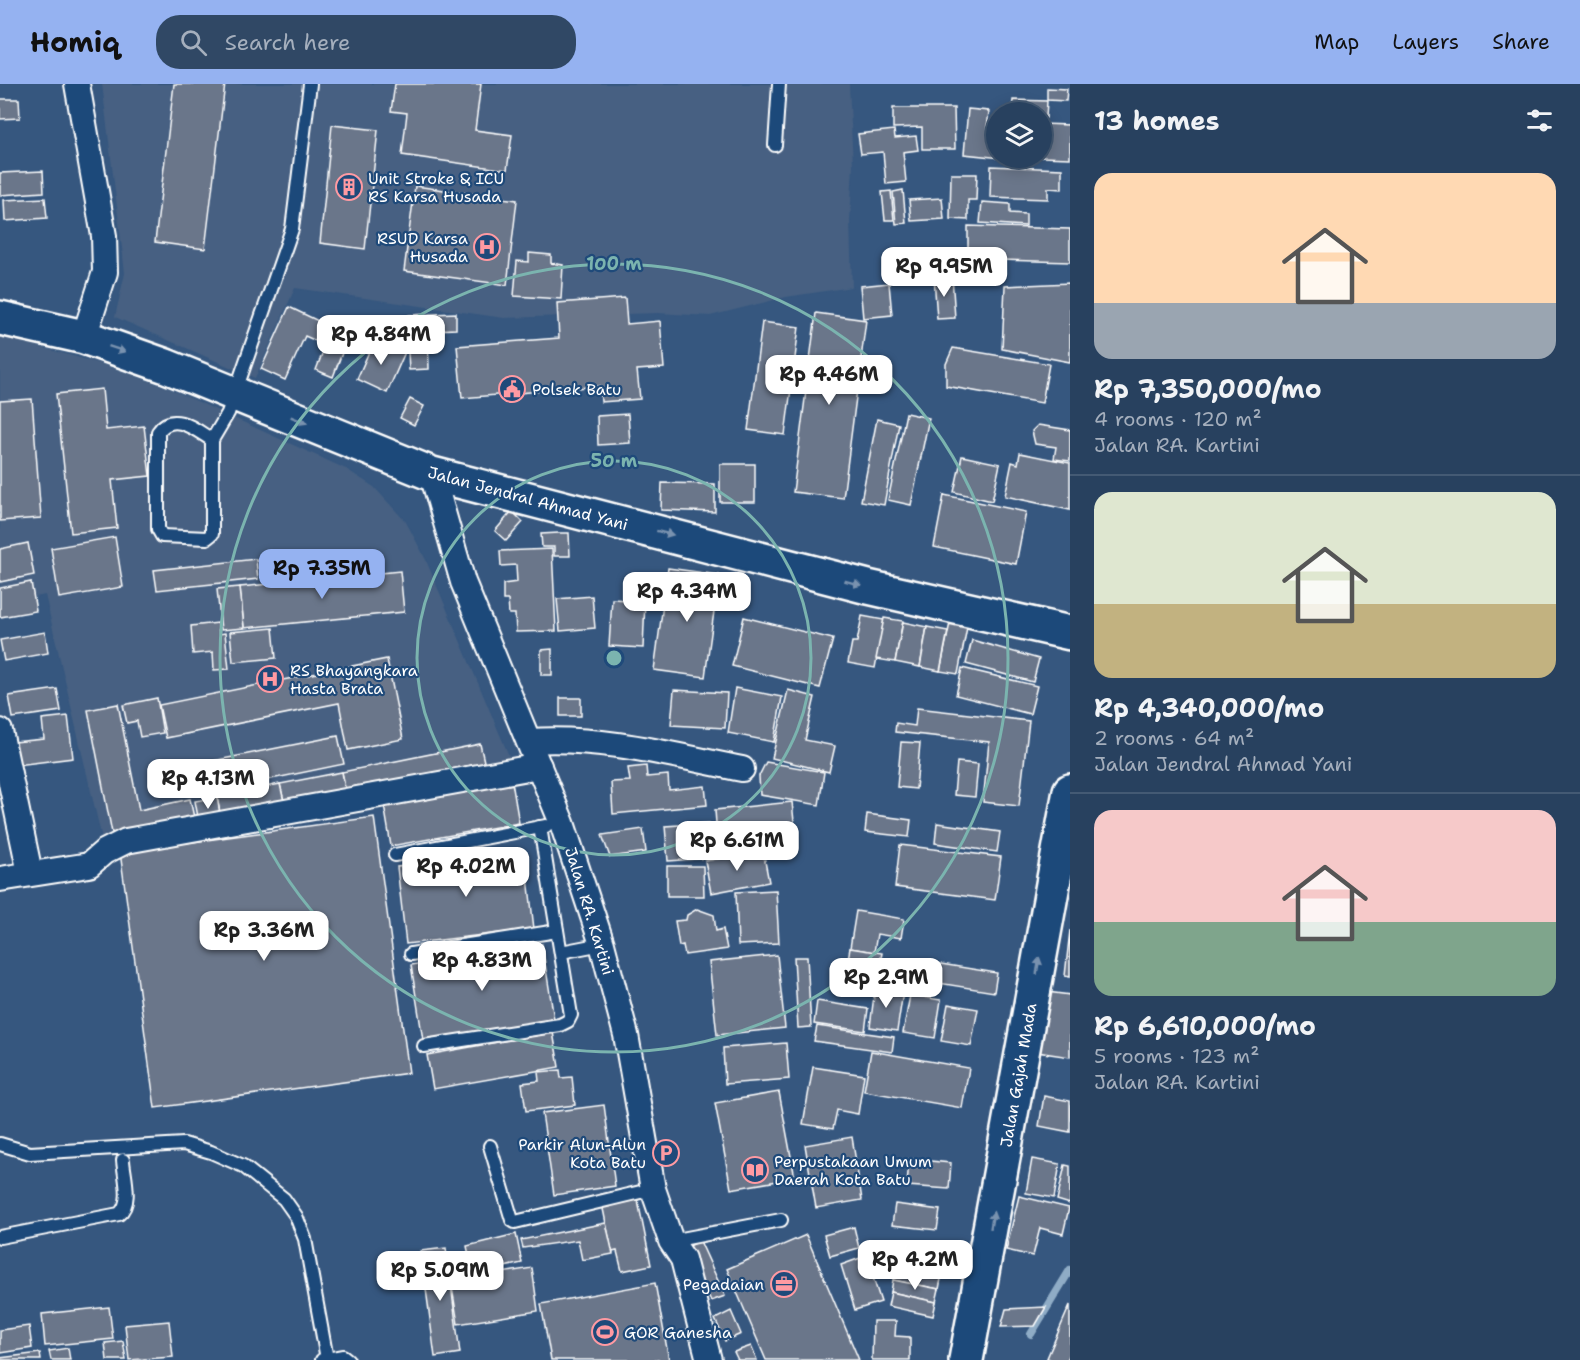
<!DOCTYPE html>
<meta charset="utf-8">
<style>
:root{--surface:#28415f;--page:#304865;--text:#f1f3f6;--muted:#a5afbd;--line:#445a74;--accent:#95b2f1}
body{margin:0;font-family:"Shantell Sans",sans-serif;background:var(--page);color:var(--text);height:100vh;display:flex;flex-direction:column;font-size:22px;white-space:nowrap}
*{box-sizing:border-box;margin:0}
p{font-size:20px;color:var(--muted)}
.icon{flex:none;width:33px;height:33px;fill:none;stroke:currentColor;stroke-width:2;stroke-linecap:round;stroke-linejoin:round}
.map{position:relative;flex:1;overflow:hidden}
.side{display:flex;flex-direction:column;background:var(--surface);width:510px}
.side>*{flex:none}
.controls{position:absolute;left:986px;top:18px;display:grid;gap:12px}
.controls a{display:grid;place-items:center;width:66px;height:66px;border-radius:50%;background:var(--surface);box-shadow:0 3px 15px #0003,0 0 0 2px var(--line);font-size:30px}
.price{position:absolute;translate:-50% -51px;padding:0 14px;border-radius:12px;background:#fff;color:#222;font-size:20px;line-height:39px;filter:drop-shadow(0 2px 3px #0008)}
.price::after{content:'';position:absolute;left:50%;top:36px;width:18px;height:14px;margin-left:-9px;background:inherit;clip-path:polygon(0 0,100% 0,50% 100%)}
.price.current{background:var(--accent);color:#111}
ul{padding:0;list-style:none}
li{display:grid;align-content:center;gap:12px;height:318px;padding:0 24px}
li+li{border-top:2px solid var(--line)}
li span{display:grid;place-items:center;height:186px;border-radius:18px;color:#555}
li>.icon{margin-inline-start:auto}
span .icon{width:108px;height:108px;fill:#fffc;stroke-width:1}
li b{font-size:26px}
h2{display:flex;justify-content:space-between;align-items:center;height:72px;padding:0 24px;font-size:26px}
header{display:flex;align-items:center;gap:36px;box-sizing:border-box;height:84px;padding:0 30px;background:var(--accent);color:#111}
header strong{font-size:28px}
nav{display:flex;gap:33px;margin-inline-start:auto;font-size:21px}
.search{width:420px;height:54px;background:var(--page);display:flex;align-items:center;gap:15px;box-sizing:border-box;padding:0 21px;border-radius:24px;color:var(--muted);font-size:22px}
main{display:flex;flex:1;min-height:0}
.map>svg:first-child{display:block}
.built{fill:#466082}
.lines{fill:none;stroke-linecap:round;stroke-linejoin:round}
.stream{stroke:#8facc6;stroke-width:8}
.building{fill:#6b768a;stroke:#fff;stroke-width:1.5}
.lane-casing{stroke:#fff;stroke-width:16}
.street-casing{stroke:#fff;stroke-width:28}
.secondary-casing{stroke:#fff;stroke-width:38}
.primary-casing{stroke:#fff;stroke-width:38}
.lane{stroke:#1f4a7a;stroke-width:12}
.street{stroke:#1f4a7a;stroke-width:24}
.secondary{stroke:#1f4a7a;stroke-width:33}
.primary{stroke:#1f4a7a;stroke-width:33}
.oneway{fill:#7992af}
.ring{fill:none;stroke:#7bb4af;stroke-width:3}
.labels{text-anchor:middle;stroke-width:4.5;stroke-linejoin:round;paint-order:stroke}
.poi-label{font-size:16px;fill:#fff;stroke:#1f4a7a;text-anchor:start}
.street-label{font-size:16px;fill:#fff;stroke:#1f4a7a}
.centre{fill:#7bb4af;stroke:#1f4a7a;stroke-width:3}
.ring-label{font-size:18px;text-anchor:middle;font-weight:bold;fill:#7bb4af;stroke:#1f4a7a;stroke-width:4.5;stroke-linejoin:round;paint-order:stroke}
</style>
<header>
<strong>Homiq</strong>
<div class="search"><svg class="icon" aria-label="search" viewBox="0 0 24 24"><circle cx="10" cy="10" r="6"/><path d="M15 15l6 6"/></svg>Search here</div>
<nav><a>Map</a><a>Layers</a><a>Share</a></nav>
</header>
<main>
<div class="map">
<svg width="1070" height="1276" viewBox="0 0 1070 1276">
<rect width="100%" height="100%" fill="#36577f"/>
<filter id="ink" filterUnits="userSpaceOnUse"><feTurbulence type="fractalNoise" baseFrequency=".0167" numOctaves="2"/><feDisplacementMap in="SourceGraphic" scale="12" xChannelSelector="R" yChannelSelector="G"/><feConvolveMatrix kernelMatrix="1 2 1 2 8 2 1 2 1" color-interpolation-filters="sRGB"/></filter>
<g filter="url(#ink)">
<g class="built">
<path d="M102 0H849L853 81 850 137 852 203 786 213 710 232 658 229 504 234 295 204 255 294 115 233 125 189Z"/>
<path d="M0 252 102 280 166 303 346 385 374 403 406 438 425 474 512 679 103 759 45 511 0 520Z"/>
</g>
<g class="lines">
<path class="stream" d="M1031 1250 1070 1186"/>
</g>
<g class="building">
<path d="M174 0H225L205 165 155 158Z"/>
<path d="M395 0H481L475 46 512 51 507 86 402 71 407 29 391 27Z"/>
<path d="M1047 4 1067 5 1066 17 1047 16Z"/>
<path d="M0 15H19L20 34 0 35Z"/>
<path d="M1013 16 1047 17 1046 34H1041V28H1012Z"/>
<path d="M893 24H954L955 65H922V43L893 44Z"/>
<path d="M968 25 989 27 987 44 996 45V74H1002L964 70Z"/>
<path d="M1041 40 1070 41V74L1041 73Z"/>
<path d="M332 41 378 46 365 165 320 159Z"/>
<path d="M894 46 895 54 916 52 918 66 903 68 906 98 886 100 883 68 861 70 858 50Z"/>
<path d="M991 82 1062 85V105L1048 104V115L990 113Z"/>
<path d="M43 87 44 108 0 111V89Z"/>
<path d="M951 90H977L976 116H968V136L950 135Z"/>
<path d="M415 102 517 116 507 201 404 187Z"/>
<path d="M903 106 906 139 896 140 893 108Z"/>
<path d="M891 107 894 136H885L882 108Z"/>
<path d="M45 114 47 134 5 137 4 116Z"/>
<path d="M942 114 944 135 911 137 909 116Z"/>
<path d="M982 118 1010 120V129L1026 130V142L980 139Z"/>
<path d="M968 142 1070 145V178L968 175Z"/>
<path d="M529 169 551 171V179L563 181 561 215 514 212 517 177 529 178Z"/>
<path d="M952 192 955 234 937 235 934 193Z"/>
<path d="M889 199 892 231 863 234 860 202Z"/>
<path d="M1070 199V278L1002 265 1005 202Z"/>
<path d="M625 214 627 240 660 237 664 284 637 286 640 315 601 318 600 302 462 314 457 262 559 254 557 219Z"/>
<path d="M289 223 331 243 323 260 305 252 285 296 261 285Z"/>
<path d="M456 229V245L410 247 409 231Z"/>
<path d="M816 229 866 236 843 414 793 408Z"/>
<path d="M334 238 351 245 333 293 316 286Z"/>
<path d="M762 238 799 243 785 351 748 346Z"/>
<path d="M428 249 429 285 409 286 407 250Z"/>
<path d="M375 254 405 268 387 309 357 295Z"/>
<path d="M953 264 1049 280 1042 319 946 302V280Z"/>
<path d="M102 305 106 346 144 342 150 392 112 396 117 444 71 449 56 310Z"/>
<path d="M32 315 41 434 0 437V317Z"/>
<path d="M410 315 424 322 414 341 400 334Z"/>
<path d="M906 329 929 334 911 421 888 416Z"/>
<path d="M628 330 630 359 598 361 597 332Z"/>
<path d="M877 335 899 340 884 421 861 417Z"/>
<path d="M1038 341 1070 346V377L1054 375 1056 363 1035 360 1032 347Z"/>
<path d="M1020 369 1070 379V426L1005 412 1012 378 1018 380Z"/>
<path d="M962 372 1000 380 992 417 954 408Z"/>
<rect x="720" y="380" width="35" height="38"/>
<path d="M662 399 715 400V428L661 426Z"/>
<path d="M944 411 1026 428 1016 480 934 463Z"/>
<path d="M512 427 523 438 506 457 495 447Z"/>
<path d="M559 449H569L570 472H554V463H542L541 450Z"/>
<path d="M115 453 123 503 59 514 51 464Z"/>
<path d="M28 459 34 491 0 498V465Z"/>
<path d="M552 465 556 547 516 548 515 530H509L508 516H503V500L517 498 516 481 501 482 500 467Z"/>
<path d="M256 475 258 495 157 506 154 486Z"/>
<path d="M668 484 719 491 705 593 654 586Z"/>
<path d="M400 487 404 528 244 544 240 503Z"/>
<path d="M31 498 36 527 0 533V504Z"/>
<path d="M240 503 244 544 221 546 217 505Z"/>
<path d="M592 512 595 544 560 547 557 515Z"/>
<path d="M612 515 645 517 643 564 609 562Z"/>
<path d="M862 532 884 536 875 584 848 579 852 558H857Z"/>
<path d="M744 533 833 555 820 604 732 582Z"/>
<path d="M884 534 903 537 895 578 876 575Z"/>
<path d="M951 534 968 538 958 590 940 587Z"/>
<path d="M903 538 927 543 920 583 895 578Z"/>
<path d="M218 539 219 550 225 549 229 585 214 586 213 568 193 570 191 542Z"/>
<path d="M927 543 948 547 940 587 920 583Z"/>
<path d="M273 544 276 574 233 578 230 548Z"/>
<path d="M45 548 48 569 4 577 0 556Z"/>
<path d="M972 556 1039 575 1033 598 966 580Z"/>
<path d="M552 565V591H541V566Z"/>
<path d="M387 575 403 655 348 666 339 619 166 654 159 621Z"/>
<path d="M962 584 1037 602 1030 630 956 611Z"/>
<path d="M735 604 782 613 774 658 728 649Z"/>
<path d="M57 605 61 627 13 634 9 612Z"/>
<path d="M674 606 727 609 725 644 671 641Z"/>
<path d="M788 606 815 613 805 656 835 662 829 688 772 674Z"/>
<path d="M157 614 163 649 140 653 137 637 127 639 123 621Z"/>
<rect x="560" y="614" width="21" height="18"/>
<path d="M118 620 139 726 190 715 195 738 113 754 88 626Z"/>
<path d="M917 624 1029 637 1019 722 983 718 989 658 895 648 896 639 915 642Z"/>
<path d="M68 632 73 674 17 681 14 658 44 655 42 635Z"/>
<path d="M338 652 344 680 198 710 192 681Z"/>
<path d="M901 658 920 659 916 705 897 703Z"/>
<path d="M480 660 485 682 346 710 342 688Z"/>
<path d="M766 678 824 688 819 721 760 711 759 692Z"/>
<path d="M957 678 978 680 975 713 954 711Z"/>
<path d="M646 682 647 693 668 691 669 706 705 702 707 721 613 730 611 698 630 697 628 684Z"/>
<path d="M342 688 346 710 285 722 280 700Z"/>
<path d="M512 698 519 739 391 762 384 720Z"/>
<path d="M280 700 285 722 221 735 217 713Z"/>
<path d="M217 713 221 735 199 739 195 717Z"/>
<path d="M792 718 796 757 718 766 715 726Z"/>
<path d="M867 730 911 736 909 753 865 748Z"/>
<path d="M374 733 409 989 155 1024 120 768Z"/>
<path d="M709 739 712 774 668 777 665 742Z"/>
<path d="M937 739 1000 748 997 768 935 759Z"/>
<path d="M643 745 646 768 610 773 602 751Z"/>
<path d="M900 761 1001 773 995 816 895 803Z"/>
<path d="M763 767 769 798 711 809 705 777Z"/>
<path d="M525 768 534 845 406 860 397 783Z"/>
<path d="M667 782H703L704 812H667Z"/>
<path d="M776 806 779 859 738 861 736 808Z"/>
<path d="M697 825 714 831 716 847 723 845 727 865 685 871 683 861 679 862 675 837 686 836 687 831Z"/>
<path d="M856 827 904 835 901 854 877 850 874 868 850 864Z"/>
<path d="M1070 846V893L1065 892Z"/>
<path d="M542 860 554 935 423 956 411 881Z"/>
<path d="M850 864 882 869 881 874 896 877 893 893 878 891 876 904 844 898Z"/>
<path d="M777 871 785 944 717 951 709 878Z"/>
<path d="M794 873H807L811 943 798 944Z"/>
<path d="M910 875 997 889 994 908 907 894Z"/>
<path d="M875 904 903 908 897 947 870 943Z"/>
<path d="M1047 908 1070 911V973L1037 968Z"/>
<path d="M910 911 941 916 935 954 903 949Z"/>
<path d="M817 917 868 925 865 947 814 940Z"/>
<path d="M948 920 978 925 971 962 941 957Z"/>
<path d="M817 942 894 953 892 968 814 957Z"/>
<path d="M553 948 559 983 433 1005 427 971Z"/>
<path d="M786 959 789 995 725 1000 723 964Z"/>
<path d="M871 967 969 984 962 1024 864 1007Z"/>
<path d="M813 983 864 991 858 1030 837 1026 833 1045 803 1040Z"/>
<path d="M560 986 561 994 572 993 575 1021 526 1027 522 999 539 997 538 988Z"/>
<path d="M779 1008 795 1094 731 1105 715 1019Z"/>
<path d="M1044 1012 1070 1017V1048L1039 1042Z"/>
<path d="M604 1021 615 1102 554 1111 542 1029Z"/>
<path d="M852 1053 862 1116 816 1124 805 1061Z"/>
<path d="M909 1075 951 1079 949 1105 907 1102Z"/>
<path d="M1032 1075 1060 1080 1054 1114 1026 1109Z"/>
<path d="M1065 1081 1070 1082V1120L1057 1116Z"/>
<path d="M637 1112 651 1181 622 1187 617 1167 612 1168 602 1120Z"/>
<path d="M1019 1112 1069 1124 1063 1150 1040 1144 1033 1172 1006 1166Z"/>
<path d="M895 1120 940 1126 937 1146 892 1141Z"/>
<path d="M606 1139 613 1170 582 1176 578 1156 523 1164 521 1156Z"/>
<path d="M854 1143 859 1164 830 1172 824 1151Z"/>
<path d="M516 1150 522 1179 473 1190 467 1162Z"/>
<path d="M806 1151 859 1276H766L727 1185Z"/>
<path d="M700 1157 725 1212 711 1217 687 1163Z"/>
<path d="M446 1164 460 1269 435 1273 421 1167Z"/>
<path d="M904 1164 922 1165V1176L904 1177Z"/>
<path d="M866 1172 881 1218 855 1226 841 1181Z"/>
<path d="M897 1181 942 1190 939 1205 893 1196Z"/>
<path d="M532 1184 538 1227 458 1240 451 1197Z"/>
<path d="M893 1196 939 1205 936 1218 891 1208Z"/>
<path d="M655 1199 669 1276H551L541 1220Z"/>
<path d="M891 1208 936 1218 933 1232 888 1222Z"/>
<path d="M1070 1221V1270L1067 1276H1051L1047 1274Z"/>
<path d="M109 1223 113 1255 45 1262 42 1230Z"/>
<path d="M1046 1223 1035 1242 1001 1243 1006 1225Z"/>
<path d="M731 1227 741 1250 725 1257 715 1235Z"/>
<path d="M169 1237 173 1273 129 1276 125 1241Z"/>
<path d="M873 1237H896L895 1252 910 1253V1276H872Z"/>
<path d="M29 1242 32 1264 0 1269V1246Z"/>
<path d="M123 1257 126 1276H107L105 1259Z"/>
<path d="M751 1262 757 1276H738L734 1268Z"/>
<path d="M68 1264 70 1276H51L49 1267Z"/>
<path d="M40 1269 41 1276H0V1274Z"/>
</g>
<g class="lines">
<defs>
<g id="lane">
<path d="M775 61 779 0"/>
<path d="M212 356C196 346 173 326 158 348V445L162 452 207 454 212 450V356L228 329 292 145 310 0"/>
<path d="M395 771 546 742"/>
<path d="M561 868 602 860"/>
<path d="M411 870 557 847"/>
<path d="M424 962 560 941 568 937 571 931 540 743"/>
<path d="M0 1060 30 1069 184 1060 211 1068 243 1082 284 1115 296 1132 305 1155 327 1275"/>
<path d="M490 1062 512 1136 515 1138 653 1105"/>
<path d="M0 1153 119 1130C133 1119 124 1092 123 1076"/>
<path d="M671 1157 781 1136"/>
<path d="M322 1276 343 1272 348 1276"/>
</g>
<g id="street">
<path d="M77 0 104 152 105 188 84 253"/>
<path d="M432 390 463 498 562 739 602 860 626 951 653 1105 671 1157 683 1175 709 1276"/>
<path d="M0 647 30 789"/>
<path d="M530 657C601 652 672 671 742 685"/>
<path d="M0 795 89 781 104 768 126 757 539 682"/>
</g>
<path id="secondary" d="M966 1276 1070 707"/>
<path id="primary" d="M0 234 84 253 166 282 432 390 868 503 1070 549"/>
</defs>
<use href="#lane" class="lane-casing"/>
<use href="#street" class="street-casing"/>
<use href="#secondary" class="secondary-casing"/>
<use href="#primary" class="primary-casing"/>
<use href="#lane" class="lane"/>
<use href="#street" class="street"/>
<use href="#secondary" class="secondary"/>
<use href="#primary" class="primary"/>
</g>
<defs><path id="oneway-solid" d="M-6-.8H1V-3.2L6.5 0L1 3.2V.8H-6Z" transform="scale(1.5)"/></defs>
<g class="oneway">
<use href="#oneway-solid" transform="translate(117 265) rotate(19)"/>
<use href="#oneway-solid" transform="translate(299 336) rotate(22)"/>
<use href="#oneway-solid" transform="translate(665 449) rotate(14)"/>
<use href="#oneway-solid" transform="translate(853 499) rotate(15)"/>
<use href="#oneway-solid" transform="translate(1038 882) rotate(-80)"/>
<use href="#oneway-solid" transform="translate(992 1136) rotate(-80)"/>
</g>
</g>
<g class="ring">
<circle cx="614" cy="574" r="197"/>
<circle cx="614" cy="574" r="394"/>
</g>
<defs>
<symbol id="building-ring" viewBox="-11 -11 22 22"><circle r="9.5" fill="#1f4a7a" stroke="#ff9aa2" stroke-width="1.5"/><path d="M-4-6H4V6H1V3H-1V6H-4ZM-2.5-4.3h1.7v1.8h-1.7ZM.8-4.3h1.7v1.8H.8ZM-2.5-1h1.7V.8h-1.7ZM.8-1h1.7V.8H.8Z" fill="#ff9aa2"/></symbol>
<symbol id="hospital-ring" viewBox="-11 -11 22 22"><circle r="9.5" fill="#1f4a7a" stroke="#ff9aa2" stroke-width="1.5"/><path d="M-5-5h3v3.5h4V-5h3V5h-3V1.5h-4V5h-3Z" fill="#ff9aa2"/></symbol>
<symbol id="civic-ring" viewBox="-11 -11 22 22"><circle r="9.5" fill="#1f4a7a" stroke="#ff9aa2" stroke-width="1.5"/><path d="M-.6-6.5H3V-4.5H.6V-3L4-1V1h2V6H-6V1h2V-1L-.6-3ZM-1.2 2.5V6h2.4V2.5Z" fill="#ff9aa2"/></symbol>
<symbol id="parking-ring" viewBox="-11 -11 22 22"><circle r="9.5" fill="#1f4a7a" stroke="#ff9aa2" stroke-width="1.5"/><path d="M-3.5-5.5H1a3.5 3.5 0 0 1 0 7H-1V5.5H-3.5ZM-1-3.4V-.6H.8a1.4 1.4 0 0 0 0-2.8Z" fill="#ff9aa2"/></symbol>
<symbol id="library-ring" viewBox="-11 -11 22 22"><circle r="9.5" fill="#1f4a7a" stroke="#ff9aa2" stroke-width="1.5"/><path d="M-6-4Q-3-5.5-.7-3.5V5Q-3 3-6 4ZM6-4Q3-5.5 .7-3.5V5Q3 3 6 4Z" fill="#ff9aa2"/></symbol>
<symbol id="office-ring" viewBox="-11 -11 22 22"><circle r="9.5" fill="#1f4a7a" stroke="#ff9aa2" stroke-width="1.5"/><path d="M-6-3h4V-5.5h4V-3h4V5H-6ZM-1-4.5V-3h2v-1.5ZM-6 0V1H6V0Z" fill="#ff9aa2"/></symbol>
<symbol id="stadium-ring" viewBox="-11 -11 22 22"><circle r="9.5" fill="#1f4a7a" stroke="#ff9aa2" stroke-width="1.5"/><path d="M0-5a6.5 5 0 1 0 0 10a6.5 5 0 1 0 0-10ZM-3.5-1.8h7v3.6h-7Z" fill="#ff9aa2"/></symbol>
</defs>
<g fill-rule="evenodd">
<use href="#building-ring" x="334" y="88" width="30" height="30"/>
<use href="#hospital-ring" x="472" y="148" width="30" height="30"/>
<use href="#civic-ring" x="497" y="290" width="30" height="30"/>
<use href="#hospital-ring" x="255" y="580" width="30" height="30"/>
<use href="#parking-ring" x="651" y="1054" width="30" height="30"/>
<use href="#library-ring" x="740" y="1071" width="30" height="30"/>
<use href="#office-ring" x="769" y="1185" width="30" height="30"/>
<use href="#stadium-ring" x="590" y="1233" width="30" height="30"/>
</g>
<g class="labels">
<g class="poi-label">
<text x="368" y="100">Unit Stroke &amp; ICU<tspan x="368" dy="18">RS Karsa Husada</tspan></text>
<text x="468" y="160" text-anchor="end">RSUD Karsa<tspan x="468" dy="18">Husada</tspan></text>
<text x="532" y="311">Polsek Batu</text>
<text x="290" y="592">RS Bhayangkara<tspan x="290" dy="18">Hasta Brata</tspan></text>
<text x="646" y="1066" text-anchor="end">Parkir Alun-Alun<tspan x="646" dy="18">Kota Batu</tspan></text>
<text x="774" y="1083">Perpustakaan Umum<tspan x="774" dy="18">Daerah Kota Batu</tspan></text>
<text x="764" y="1206" text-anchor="end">Pegadaian</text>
<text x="624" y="1254">GOR Ganesha</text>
</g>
<g class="street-label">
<text transform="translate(528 414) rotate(15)" y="6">Jalan Jendral Ahmad Yani</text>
<text transform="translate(590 827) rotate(73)" y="6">Jalan RA. Kartini</text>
<text transform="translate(1018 991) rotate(-80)" y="6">Jalan Gajah Mada</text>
</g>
</g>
<circle cx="614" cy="574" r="9" class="centre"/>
<g class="ring-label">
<text x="614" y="186">100 m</text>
<text x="614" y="383">50 m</text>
</g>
</svg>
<div class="controls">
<a><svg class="icon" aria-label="layers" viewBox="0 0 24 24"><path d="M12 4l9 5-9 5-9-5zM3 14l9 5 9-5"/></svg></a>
</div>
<b class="price" style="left:944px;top:214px">Rp 9.95M</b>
<b class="price" style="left:381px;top:282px">Rp 4.84M</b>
<b class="price" style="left:829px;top:322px">Rp 4.46M</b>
<b class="price current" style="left:322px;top:516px">Rp 7.35M</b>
<b class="price" style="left:687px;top:539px">Rp 4.34M</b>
<b class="price" style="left:208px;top:726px">Rp 4.13M</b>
<b class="price" style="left:737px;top:788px">Rp 6.61M</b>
<b class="price" style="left:466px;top:814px">Rp 4.02M</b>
<b class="price" style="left:264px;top:878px">Rp 3.36M</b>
<b class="price" style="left:482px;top:908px">Rp 4.83M</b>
<b class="price" style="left:886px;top:925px">Rp 2.9M</b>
<b class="price" style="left:915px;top:1207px">Rp 4.2M</b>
<b class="price" style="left:440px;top:1218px">Rp 5.09M</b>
</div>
<section class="side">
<h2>13 homes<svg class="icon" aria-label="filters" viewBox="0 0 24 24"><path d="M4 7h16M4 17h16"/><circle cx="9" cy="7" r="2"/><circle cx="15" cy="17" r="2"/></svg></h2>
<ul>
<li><span style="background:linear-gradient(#ffd9b3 70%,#9aa5b1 0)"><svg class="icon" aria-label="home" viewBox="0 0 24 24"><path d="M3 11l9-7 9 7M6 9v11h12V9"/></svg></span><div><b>Rp 7,350,000/mo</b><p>4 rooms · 120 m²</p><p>Jalan RA. Kartini</p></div></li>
<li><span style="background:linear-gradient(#dfe7d0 60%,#c2b280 0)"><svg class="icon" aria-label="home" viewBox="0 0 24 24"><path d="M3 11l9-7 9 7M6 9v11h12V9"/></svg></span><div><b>Rp 4,340,000/mo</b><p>2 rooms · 64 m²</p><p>Jalan Jendral Ahmad Yani</p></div></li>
<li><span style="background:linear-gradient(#f6c9c9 60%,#7fa58c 0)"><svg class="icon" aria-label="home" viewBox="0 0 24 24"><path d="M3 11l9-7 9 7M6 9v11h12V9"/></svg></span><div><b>Rp 6,610,000/mo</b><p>5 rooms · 123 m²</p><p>Jalan RA. Kartini</p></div></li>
</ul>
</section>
</main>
